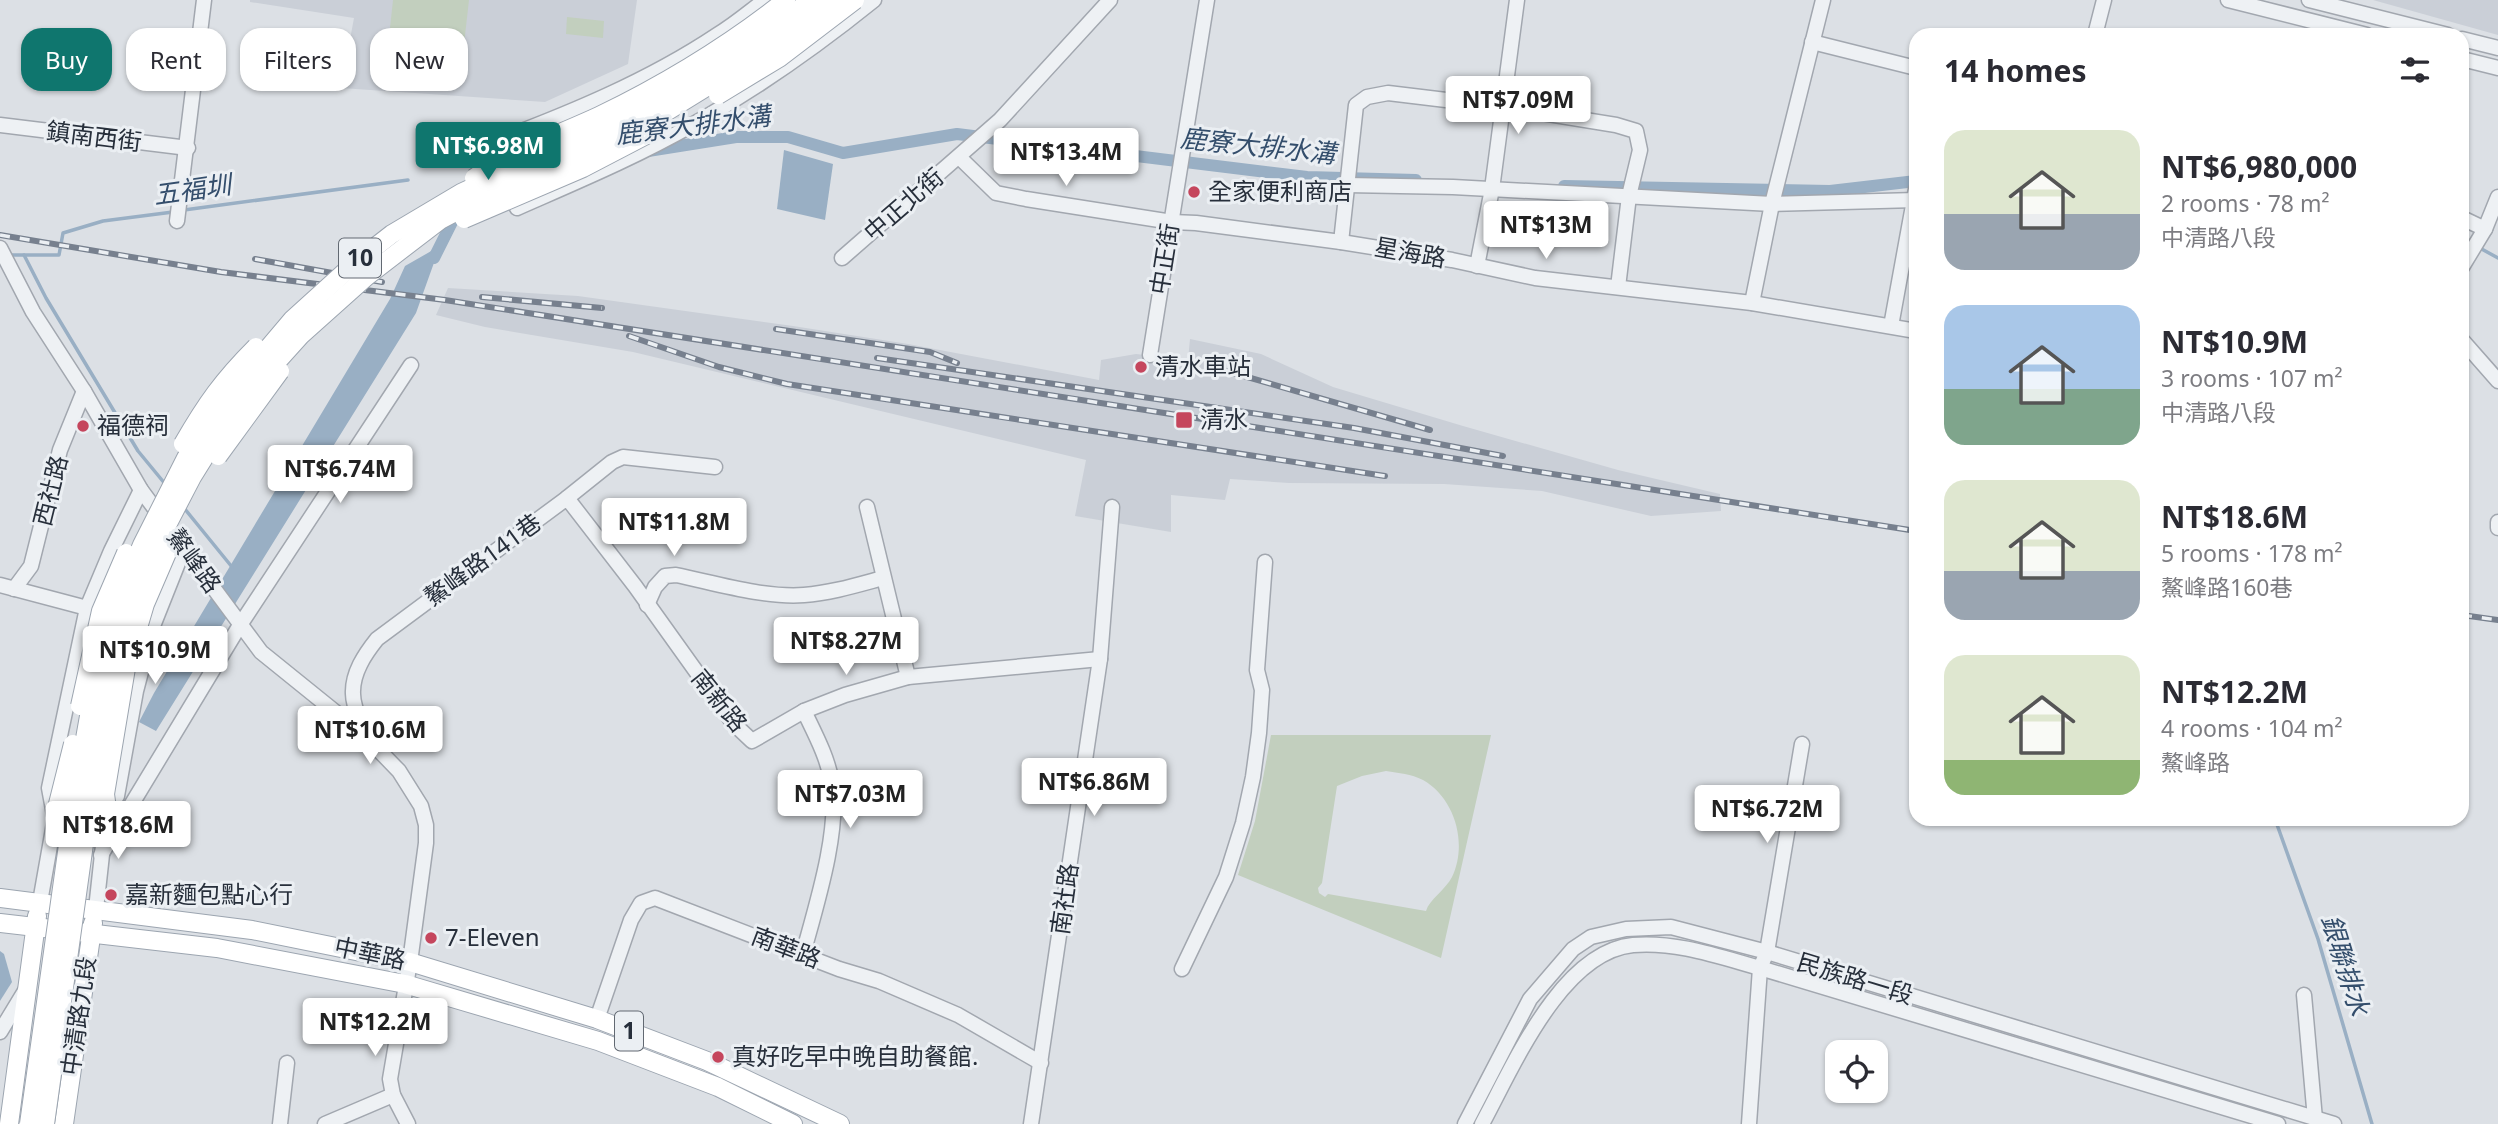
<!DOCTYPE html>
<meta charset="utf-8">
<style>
:root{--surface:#fff;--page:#f7f7f7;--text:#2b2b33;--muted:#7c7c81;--accent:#0f766e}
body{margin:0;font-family:"Noto Sans","Noto Sans TC",sans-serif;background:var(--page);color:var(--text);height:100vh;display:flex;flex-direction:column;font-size:26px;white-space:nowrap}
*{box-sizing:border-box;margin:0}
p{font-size:23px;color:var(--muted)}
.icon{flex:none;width:38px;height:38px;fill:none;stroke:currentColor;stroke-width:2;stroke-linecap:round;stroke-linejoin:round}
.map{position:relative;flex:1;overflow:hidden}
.panel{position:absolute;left:1909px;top:28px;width:560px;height:798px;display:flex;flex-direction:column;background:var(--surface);border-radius:21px;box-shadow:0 2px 5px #0004}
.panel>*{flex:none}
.guide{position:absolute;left:21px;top:28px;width:665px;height:63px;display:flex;gap:14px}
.fabs{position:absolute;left:1825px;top:1040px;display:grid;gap:14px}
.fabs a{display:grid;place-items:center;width:63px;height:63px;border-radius:14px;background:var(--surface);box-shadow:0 2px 5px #0004;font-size:35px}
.price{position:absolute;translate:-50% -60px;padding:0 16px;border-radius:7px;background:#fff;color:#222;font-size:23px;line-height:46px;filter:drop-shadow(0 2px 4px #0008)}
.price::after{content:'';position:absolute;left:50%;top:42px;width:21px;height:16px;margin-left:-10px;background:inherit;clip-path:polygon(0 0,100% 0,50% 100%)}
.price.selected{background:var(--accent);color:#fff}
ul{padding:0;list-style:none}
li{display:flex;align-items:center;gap:21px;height:175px;padding:0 35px}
li span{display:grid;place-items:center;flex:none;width:196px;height:140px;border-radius:21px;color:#555}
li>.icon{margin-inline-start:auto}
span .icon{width:84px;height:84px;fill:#fffc;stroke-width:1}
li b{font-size:30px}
h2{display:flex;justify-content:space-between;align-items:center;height:84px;padding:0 35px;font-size:30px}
.chip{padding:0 24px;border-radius:21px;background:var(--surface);box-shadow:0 2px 5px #0004;font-size:24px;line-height:63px}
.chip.selected{background:var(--accent);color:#fff}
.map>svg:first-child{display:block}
.built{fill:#cacfd7}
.green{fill:#c2cfbe;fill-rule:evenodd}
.water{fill:#99afc4}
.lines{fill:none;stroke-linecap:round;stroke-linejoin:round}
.stream{stroke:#99afc4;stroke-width:3.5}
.canal{stroke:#99afc4;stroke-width:12}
.minor-casing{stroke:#a2a7af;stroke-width:17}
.major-casing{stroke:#9ca5b0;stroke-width:20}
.minor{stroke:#eef1f4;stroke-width:14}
.major{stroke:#fff;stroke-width:18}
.rail-casing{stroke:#77808e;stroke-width:6}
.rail{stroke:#ebeff3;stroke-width:3.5;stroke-dasharray:10;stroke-linecap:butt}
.major-bridge-casing{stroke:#9ca5b0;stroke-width:20;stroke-linecap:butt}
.major-bridge{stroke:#fff;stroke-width:18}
.poi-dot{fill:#c5465d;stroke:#ebeff3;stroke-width:2.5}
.labels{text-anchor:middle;stroke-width:6;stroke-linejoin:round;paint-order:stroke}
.shield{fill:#ebeff3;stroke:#626972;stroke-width:2}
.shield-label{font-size:23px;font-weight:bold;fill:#272f3b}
.street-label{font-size:24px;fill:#272f3b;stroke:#ebeff3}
.poi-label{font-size:24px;fill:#272f3b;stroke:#ebeff3;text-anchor:start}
.water-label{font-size:26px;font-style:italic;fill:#344e6c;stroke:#ebeff3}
</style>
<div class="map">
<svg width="2498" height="1124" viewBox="0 0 2498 1124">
<rect width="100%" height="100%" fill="#dce0e5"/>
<g class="built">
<path d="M250 0H637L628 64 545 102 341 88 354 18 250 2Z"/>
<path d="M2373 0H2498V35Z"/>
<path d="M448 288 578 296 793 326 908 344 1099 380 1101 360 1136 354 1188 360 1190 339 1261 354 1333 387 1463 426 1618 470 1720 494 1721 511 1651 516 1542 491 1444 484 1289 483 1230 479 1225 500 1171 495V532L1075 516 1086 460 633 352 485 327 436 315Z"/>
</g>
<g class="green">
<path d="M393 0H469L461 71H450V57L424 64 400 53 390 28Z"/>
<path d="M567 17 604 21 603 38 566 34Z"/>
<path d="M1271 735H1491L1441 958 1238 875 1255 821ZM1386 771C1399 773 1411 774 1423 780 1455 798 1468 844 1452 877 1446 889 1429 900 1426 911L1328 894 1325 897 1319 893 1318 888 1322 883 1337 786 1362 776Z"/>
</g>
<g class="water">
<path d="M784 150 833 164 825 220 777 209Z"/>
<path d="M440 246 416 313 156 731 139 722 154 693 390 299 405 266Z"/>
<path d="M0 951 4 954 12 982 0 1001Z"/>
</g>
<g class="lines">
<g class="stream">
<path d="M184 210 408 180"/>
<path d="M2462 238 2472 243"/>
<path d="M2478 247 2498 258"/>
<path d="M9 255H59L63 233 103 221 173 212"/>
<path d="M24 255 46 298 138 451 166 485"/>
<path d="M184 508 232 567"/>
<path d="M2275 819 2318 939 2372 1124"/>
</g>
<g class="canal">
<path d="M648 151 736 137H788L843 153 957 134 1307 177 1416 180"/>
<path d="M1564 186 1830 191 1916 181"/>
<path d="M434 258 454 218 463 214"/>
</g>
<defs>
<g id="minor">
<path d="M2228 0 2367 35"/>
<path d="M2309 0 2448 35"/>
<path d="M2095 35 2104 0"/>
<path d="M2462 39 2498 48"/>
<path d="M1812 42 1916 68"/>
<path d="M2462 59 2498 68"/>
<path d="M0 125 188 148"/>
<path d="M959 157 996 193 1026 199 1172 222 1196 223 1341 242 1452 260 1535 278 1752 303 1916 331"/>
<path d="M501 169 490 143C568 114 648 81 717 35 734 25 749 12 765 0"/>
<path d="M1347 185 1453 187 1772 204 1916 200"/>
<path d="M509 188 517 208C576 182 636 157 692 125 756 89 817 46 874 0"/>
<path d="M2462 218 2485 229"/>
<path d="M177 221 204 0"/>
<path d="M1341 242 1356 105 1367 97 1388 93 1504 107 1616 125 1636 131 1640 150 1629 196 1618 287"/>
<path d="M0 248 33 312 84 391 141 490 261 652 365 736 399 771 421 806 426 825V843L410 962 390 1079 393 1095 408 1124"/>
<path d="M842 258 1000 120 1110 0"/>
<path d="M1477 266 1492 189 1517 0"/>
<path d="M2462 267 2485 229 2498 197"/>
<path d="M1752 303 1772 204 1823 0"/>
<path d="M1891 326 1916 189"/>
<path d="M2462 340 2498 381"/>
<path d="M1150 355 1207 0"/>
<path d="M567 498 612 462 623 457 715 467"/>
<path d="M867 507 908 677"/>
<path d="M2498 522V528"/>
<path d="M0 585 87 608"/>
<path d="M14 589 31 566 60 450 84 391"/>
<path d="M647 605 655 587 665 576 676 575C715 583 764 598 804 595 831 593 857 585 883 578"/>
<path d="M365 736C361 723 353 707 353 694 352 673 365 654 377 639L567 498 635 586 733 723 752 741 804 711 845 695 908 677 1100 659"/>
<path d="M54 815 49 788 87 608 111 551 141 490"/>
<path d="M101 855 240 625 411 365"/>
<path d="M40 902 56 812"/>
<path d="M96 909 107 809 117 796 136 691 153 626 184 548"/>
<path d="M803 954C816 906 840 831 832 783 828 758 815 734 804 711"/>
<path d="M1182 969 1226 877 1243 823 1253 777 1259 733 1262 690 1257 670 1265 562"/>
<path d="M2304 995 2315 1119"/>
<path d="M597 1019 631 920 641 903 655 898 839 969 879 981 958 1015 1041 1063"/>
<path d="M0 1032 25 991"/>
<path d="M280 1124 287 1063"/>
<path d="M325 1124 393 1095"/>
<path d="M1031 1124 1100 659 1112 507"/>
<path d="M1465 1124 1530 999 1573 949 1591 937 1626 929 1671 927 1767 952 2334 1124"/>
<path d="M1482 1124C1513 1067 1561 952 1633 945 1675 941 1720 957 1760 968L2278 1124"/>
<path d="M1749 1124 1760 968 1767 952 1802 744"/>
</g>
<g id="major">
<path d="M0 898 252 930 410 962 597 1019 707 1061 840 1124"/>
<path d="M0 923 217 948 405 984 598 1041 718 1087 793 1124"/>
<path d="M9 1124 37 916"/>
<path d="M64 1124 93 923"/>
</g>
</defs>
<use href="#minor" class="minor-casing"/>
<use href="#major" class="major-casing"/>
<use href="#minor" class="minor"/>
<use href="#major" class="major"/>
<defs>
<g id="rail">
<path d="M0 235 221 272 445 300 1916 531"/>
<path d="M255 259 382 282"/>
<path d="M482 297 602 308"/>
<path d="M776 329 930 352 957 363"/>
<path d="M629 336 719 367 787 384 1385 476"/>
<path d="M877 358 1354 428 1503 456"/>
<path d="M1223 370 1430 430"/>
<path d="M2462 615 2498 620"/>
</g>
</defs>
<use href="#rail" class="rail-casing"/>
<use href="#rail" class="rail"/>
<defs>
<g id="major-bridge">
<path d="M718 95 779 58 855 0"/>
<path d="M474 178C513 150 556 136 599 116 665 84 728 46 786 0"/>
<path d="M464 219 583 168 654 131"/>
<path d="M183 444C206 404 223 380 256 347"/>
<path d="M218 456 280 371"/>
<path d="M80 706 101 611 126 553"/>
<path d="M107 809 105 794 126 668 145 604 173 539"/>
<path d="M56 812 73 744"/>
<path d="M29 1124 75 795 91 705 114 612 142 545 186 458 231 392 292 320 356 262 392 234 461 193 632 113 715 67 812 0"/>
<path d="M45 1124 94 772 123 627 152 554 192 477 235 408 301 335 367 276 440 220 495 191 656 118 760 54 834 0"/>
</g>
</defs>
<use href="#major-bridge" class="major-bridge-casing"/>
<use href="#major-bridge" class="major-bridge"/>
</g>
<g class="poi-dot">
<circle cx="1194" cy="192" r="7"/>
<circle cx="1141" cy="367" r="7"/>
<rect x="1175" y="411" width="18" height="18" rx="3.5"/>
<circle cx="83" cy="426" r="7"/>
<circle cx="111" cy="895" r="7"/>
<circle cx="431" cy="938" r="7"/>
<circle cx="718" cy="1057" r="7"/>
</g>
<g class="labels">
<g class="shield">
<rect x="339" y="238.5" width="42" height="39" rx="5"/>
<rect x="615" y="1011.5" width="28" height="39" rx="5"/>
</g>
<g class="shield-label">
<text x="360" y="266">10</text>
<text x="629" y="1039">1</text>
</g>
<g class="street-label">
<text transform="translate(94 137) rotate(7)" y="8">鎮南西街</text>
<text transform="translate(904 205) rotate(-41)" y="8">中正北街</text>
<text transform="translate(1410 253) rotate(10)" y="8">星海路</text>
<text transform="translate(1165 259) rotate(-81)" y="8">中正街</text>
<text transform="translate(51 491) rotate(-76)" y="8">西社路</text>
<text transform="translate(483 560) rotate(-36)" y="8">鰲峰路141巷</text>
<text transform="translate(194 561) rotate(54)" y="8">鰲峰路</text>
<text transform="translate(719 701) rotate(51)" y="8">南新路</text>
<text transform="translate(1065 899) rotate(-82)" y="8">南社路</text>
<text transform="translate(786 948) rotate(21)" y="8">南華路</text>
<text transform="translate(370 954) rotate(12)" y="8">中華路</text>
<text transform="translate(1855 979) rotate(17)" y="8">民族路一段</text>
<text transform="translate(79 1016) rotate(-82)" y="8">中清路九段</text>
</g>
<g class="poi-label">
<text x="1208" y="200">全家便利商店</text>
<text x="1155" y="375">清水車站</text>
<text x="1200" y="428">清水</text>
<text x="97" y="434">福德祠</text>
<text x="125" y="903">嘉新麵包點心行</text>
<text x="445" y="946">7-Eleven</text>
<text x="732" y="1065">真好吃早中晚自助餐館.</text>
</g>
<g class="water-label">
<text transform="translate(693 125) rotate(-7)" y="9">鹿寮大排水溝</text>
<text transform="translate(1258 146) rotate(6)" y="9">鹿寮大排水溝</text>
<text transform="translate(192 190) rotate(-8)" y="9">五福圳</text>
<text transform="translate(2345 965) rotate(73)" y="9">銀聯排水</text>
</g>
</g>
</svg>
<div class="fabs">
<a><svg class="icon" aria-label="locate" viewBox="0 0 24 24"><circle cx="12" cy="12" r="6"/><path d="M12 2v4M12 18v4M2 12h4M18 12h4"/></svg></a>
</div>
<b class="price" style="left:1518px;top:136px">NT$7.09M</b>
<b class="price selected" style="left:488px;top:182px">NT$6.98M</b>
<b class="price" style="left:1066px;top:188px">NT$13.4M</b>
<b class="price" style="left:1546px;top:261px">NT$13M</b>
<b class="price" style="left:340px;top:505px">NT$6.74M</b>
<b class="price" style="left:674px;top:558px">NT$11.8M</b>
<b class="price" style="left:846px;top:677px">NT$8.27M</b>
<b class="price" style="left:155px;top:686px">NT$10.9M</b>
<b class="price" style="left:370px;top:766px">NT$10.6M</b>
<b class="price" style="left:1094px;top:818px">NT$6.86M</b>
<b class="price" style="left:850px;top:830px">NT$7.03M</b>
<b class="price" style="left:1767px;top:845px">NT$6.72M</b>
<b class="price" style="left:118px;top:861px">NT$18.6M</b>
<b class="price" style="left:375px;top:1058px">NT$12.2M</b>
<div class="guide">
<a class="chip selected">Buy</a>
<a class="chip">Rent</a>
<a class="chip">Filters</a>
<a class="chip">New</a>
</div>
<section class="panel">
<h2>14 homes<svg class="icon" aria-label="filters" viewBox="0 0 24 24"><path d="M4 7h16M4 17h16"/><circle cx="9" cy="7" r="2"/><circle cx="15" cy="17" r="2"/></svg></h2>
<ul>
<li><span style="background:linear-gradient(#dfe7d0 60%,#9aa5b1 0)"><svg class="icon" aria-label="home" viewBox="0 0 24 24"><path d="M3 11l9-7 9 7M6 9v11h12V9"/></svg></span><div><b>NT$6,980,000</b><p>2 rooms · 78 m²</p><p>中清路八段</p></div></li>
<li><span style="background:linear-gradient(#a9c7e8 60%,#7fa58c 0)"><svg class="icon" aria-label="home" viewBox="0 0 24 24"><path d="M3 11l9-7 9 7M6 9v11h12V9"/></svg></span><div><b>NT$10.9M</b><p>3 rooms · 107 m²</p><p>中清路八段</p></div></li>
<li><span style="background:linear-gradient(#dfe7d0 65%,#9aa5b1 0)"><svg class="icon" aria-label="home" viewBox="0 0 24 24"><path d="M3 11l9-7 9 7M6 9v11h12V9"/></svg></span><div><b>NT$18.6M</b><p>5 rooms · 178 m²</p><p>鰲峰路160巷</p></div></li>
<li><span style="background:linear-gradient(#dfe7d0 75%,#8fb573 0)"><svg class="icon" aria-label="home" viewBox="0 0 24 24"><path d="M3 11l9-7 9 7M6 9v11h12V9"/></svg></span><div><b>NT$12.2M</b><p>4 rooms · 104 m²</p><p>鰲峰路</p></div></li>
</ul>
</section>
</div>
